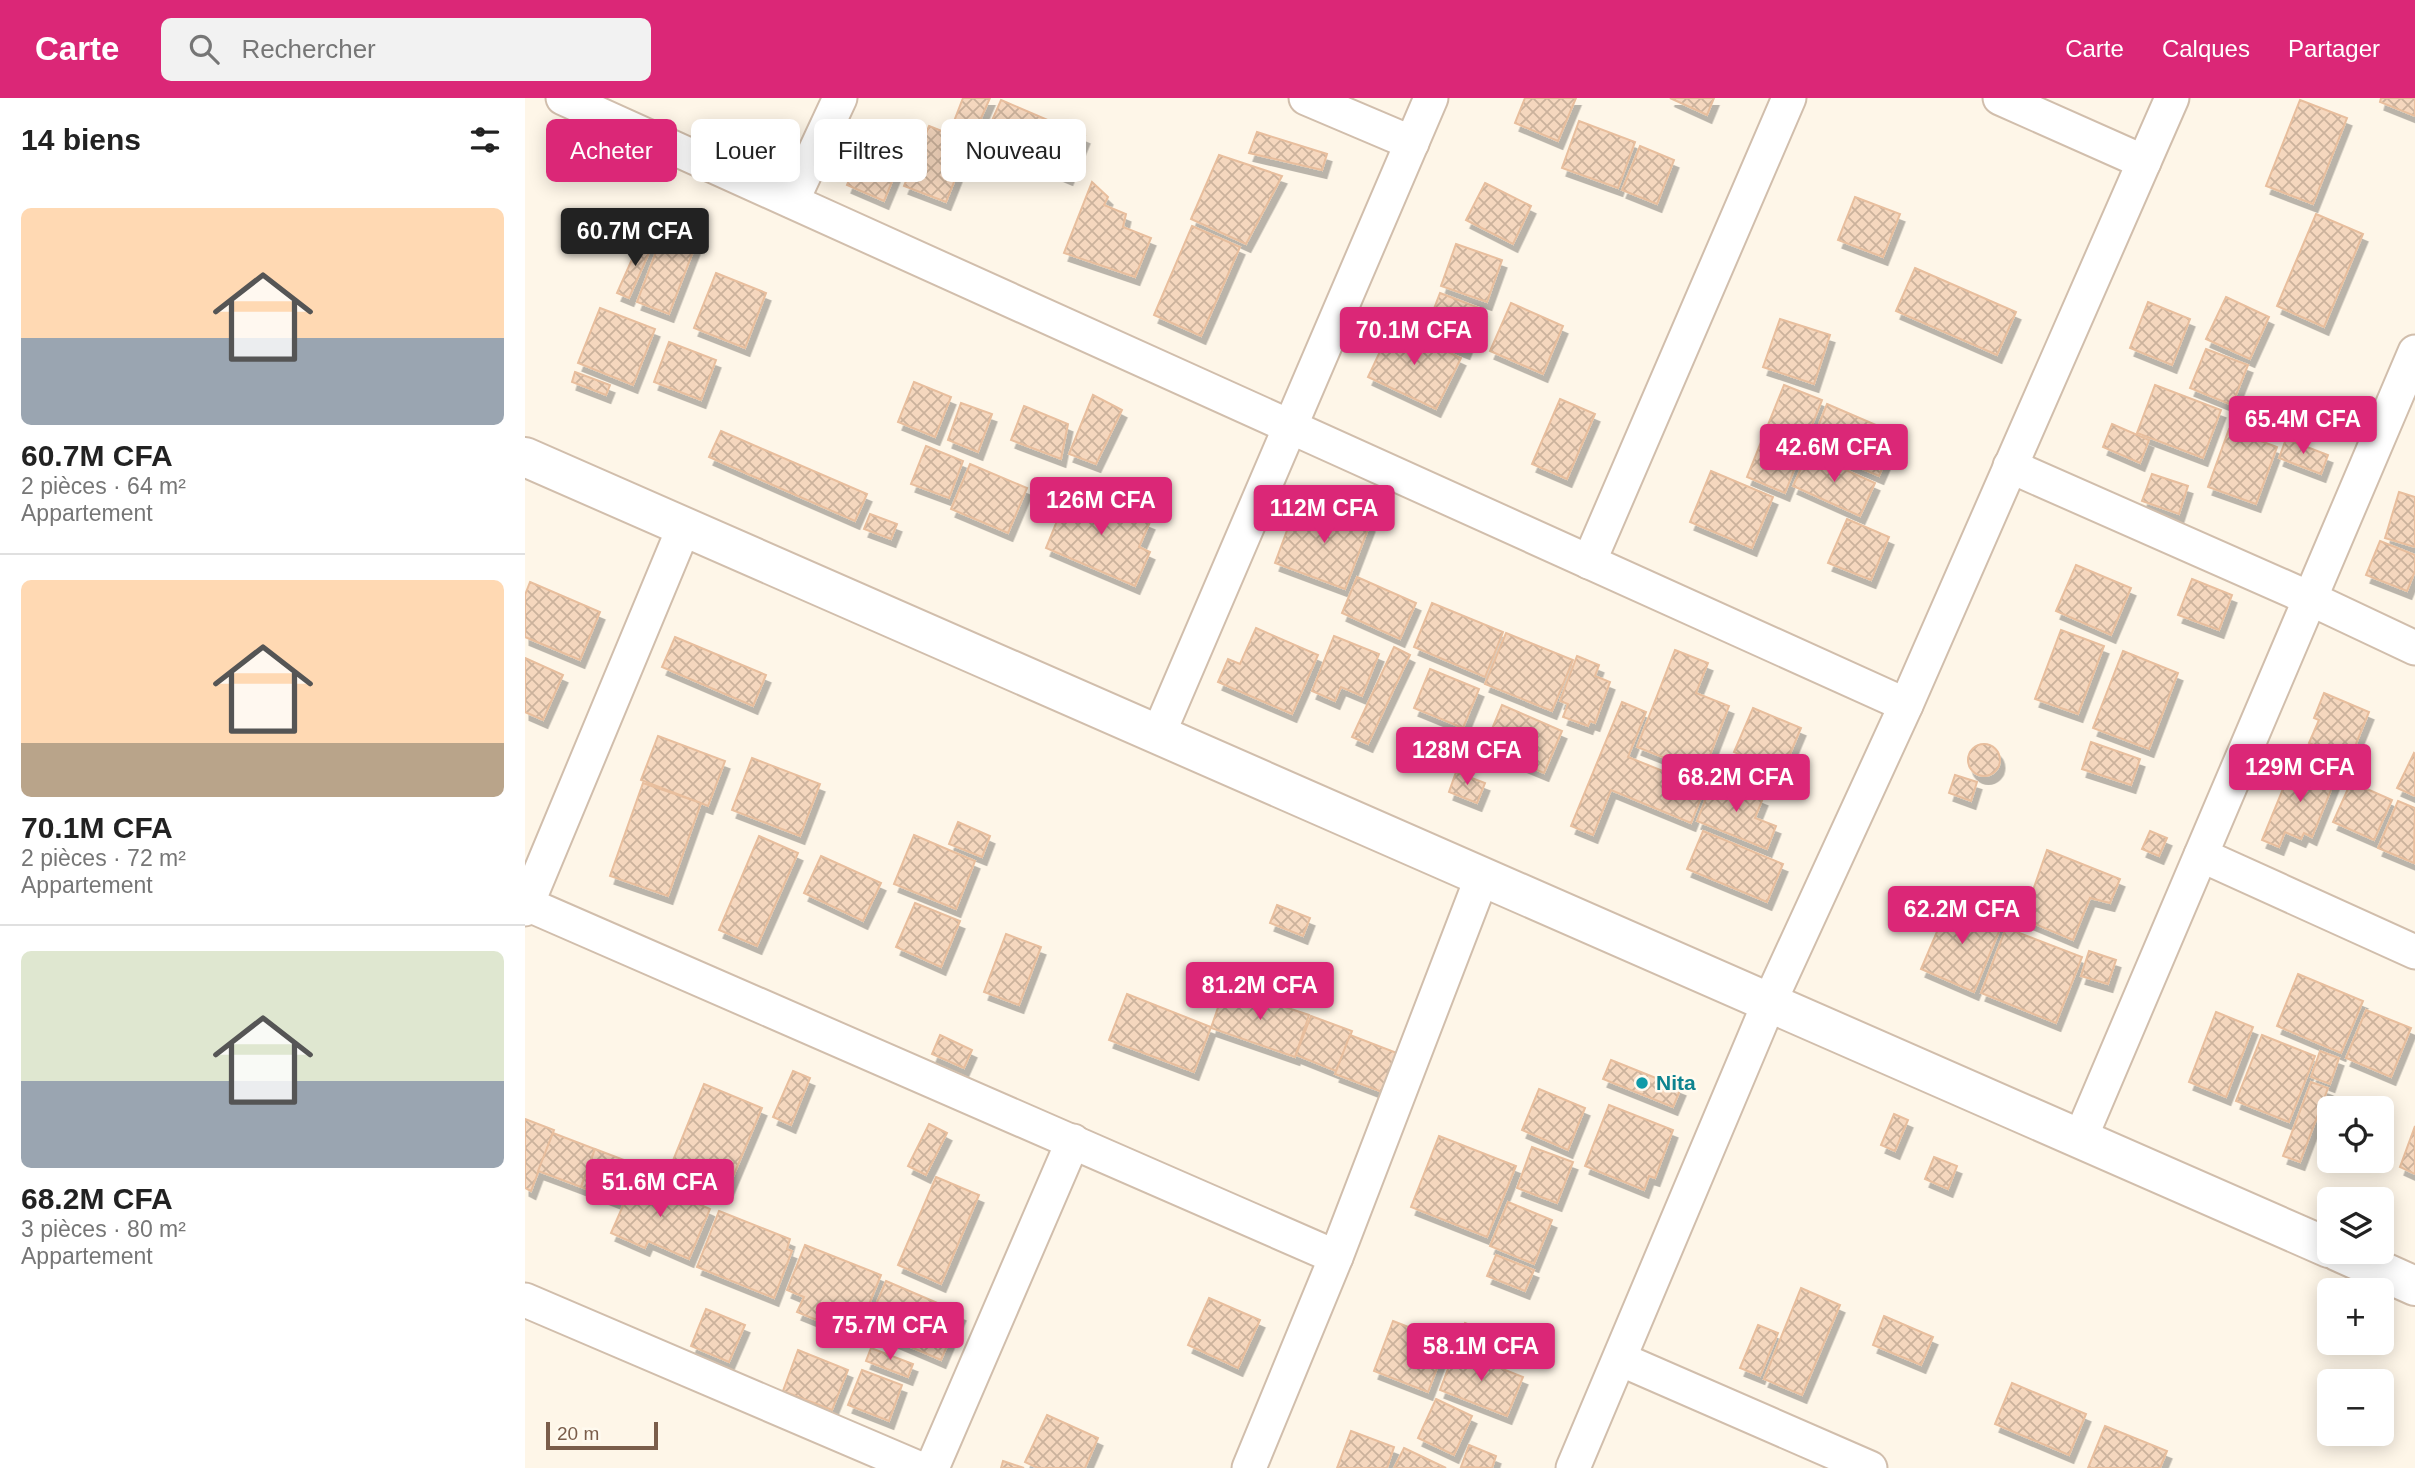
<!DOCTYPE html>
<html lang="fr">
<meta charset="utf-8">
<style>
:root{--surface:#fff;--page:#f2f2f2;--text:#222;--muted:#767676;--line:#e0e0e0;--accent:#db2777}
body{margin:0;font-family:Arial,sans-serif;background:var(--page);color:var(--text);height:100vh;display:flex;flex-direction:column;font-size:26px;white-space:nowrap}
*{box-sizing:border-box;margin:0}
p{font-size:23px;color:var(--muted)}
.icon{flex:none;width:38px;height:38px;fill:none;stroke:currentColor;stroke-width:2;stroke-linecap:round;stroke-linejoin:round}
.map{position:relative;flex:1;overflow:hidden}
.sheet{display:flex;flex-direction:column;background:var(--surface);width:525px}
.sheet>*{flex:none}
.hud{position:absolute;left:21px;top:21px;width:665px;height:63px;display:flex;gap:14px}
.buttons{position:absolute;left:1792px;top:998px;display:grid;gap:14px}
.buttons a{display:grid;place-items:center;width:77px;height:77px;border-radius:10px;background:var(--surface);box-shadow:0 4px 18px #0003;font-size:35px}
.scale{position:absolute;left:21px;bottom:18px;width:112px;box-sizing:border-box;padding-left:7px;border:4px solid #7a5d4a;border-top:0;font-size:19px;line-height:24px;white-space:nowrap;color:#7a5d4a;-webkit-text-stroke:5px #fffaef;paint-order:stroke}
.price{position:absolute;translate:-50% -60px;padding:0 16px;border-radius:7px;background:var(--accent);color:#fff;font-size:23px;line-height:46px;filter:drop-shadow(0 2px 4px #0008)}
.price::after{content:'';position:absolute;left:50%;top:42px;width:21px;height:16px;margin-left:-10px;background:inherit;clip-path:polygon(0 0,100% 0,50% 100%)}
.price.selected{background:#222;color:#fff}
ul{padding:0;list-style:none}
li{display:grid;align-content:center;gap:14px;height:371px;padding:0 21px}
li+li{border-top:2px solid var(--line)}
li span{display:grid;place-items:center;height:217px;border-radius:10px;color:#555}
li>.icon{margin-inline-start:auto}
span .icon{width:126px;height:126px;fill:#fffc;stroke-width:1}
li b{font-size:30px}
h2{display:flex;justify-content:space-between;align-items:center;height:84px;padding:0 21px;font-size:30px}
.chip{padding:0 24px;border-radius:10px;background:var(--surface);box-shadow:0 4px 18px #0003;font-size:24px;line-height:63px}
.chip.selected{background:var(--accent);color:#fff}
header{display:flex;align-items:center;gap:42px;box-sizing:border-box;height:98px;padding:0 35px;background:var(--accent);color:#fff}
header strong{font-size:33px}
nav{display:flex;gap:38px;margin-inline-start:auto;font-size:24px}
.search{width:490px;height:63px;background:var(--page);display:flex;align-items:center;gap:18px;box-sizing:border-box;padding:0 24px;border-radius:10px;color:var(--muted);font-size:26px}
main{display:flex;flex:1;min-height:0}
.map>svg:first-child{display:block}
.building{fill:url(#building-cross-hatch);stroke:#e8be9d;stroke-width:2;filter:url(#shadow)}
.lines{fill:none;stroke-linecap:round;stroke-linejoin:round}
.minor-casing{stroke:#d1beac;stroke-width:37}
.tertiary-casing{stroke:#d1beac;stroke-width:42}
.minor{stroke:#fff;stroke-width:33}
.tertiary{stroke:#fff;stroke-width:38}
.culture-dot{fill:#0f9aa8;stroke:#fffaef;stroke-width:2.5}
.labels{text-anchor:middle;stroke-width:5;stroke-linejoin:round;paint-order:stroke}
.culture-label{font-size:21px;font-weight:bold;fill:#0d838f;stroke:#fffaef;text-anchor:start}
</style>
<header>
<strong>Carte</strong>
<div class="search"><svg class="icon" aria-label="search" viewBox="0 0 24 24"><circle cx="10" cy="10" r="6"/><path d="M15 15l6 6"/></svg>Rechercher</div>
<nav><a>Carte</a><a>Calques</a><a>Partager</a></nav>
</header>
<main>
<section class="sheet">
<h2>14 biens<svg class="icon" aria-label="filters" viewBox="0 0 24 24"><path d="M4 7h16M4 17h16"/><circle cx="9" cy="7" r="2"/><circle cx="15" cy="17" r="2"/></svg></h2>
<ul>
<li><span style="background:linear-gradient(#ffd9b3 60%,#9aa5b1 0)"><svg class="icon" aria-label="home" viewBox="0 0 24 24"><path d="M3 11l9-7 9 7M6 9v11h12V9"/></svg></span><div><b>60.7M CFA</b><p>2 pièces · 64 m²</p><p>Appartement</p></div></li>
<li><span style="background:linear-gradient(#ffd9b3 75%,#b9a48a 0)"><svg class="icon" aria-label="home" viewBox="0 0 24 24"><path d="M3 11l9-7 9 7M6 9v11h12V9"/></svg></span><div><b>70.1M CFA</b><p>2 pièces · 72 m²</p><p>Appartement</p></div></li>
<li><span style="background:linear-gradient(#dfe7d0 60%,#9aa5b1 0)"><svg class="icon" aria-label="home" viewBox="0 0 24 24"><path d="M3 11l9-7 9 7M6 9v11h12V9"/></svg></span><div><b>68.2M CFA</b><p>3 pièces · 80 m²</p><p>Appartement</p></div></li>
</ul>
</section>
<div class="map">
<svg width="1890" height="1370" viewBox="0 0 1890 1370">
<defs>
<pattern id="building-cross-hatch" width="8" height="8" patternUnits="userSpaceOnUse" patternTransform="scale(1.75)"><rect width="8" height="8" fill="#f5d7be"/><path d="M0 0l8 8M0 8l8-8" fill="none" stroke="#cbb29c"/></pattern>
<filter id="shadow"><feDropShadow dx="4.5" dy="8" stdDeviation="0" flood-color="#0004"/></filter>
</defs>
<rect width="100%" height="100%" fill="#fef6e8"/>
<g class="building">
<path d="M438 0H465L450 34 428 26Z"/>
<path d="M1000 0H1051L1033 43 990 25Z"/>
<path d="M1145 0H1189L1182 17Z"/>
<path d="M1856 0H1890V18L1855 4Z"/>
<path d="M476 2 560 38 543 79 458 43Z"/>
<path d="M1775 2 1822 20 1788 106 1741 88Z"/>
<path d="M1054 23 1110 44 1093 90 1037 70Z"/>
<path d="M404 28 445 44 421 104 379 88Z"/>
<path d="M345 30 383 45 359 103 322 87Z"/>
<path d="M732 34 802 56 797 72 724 55Z"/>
<path d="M1115 48 1149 62 1132 106 1097 92Z"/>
<path d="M694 57 757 78 721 146 666 121Z"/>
<path d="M567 84 583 99 579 107 601 116 598 129 626 140 610 179 539 155Z"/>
<path d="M960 85 1006 108 988 146 941 122Z"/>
<path d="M1330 99 1375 116 1358 159 1313 142Z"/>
<path d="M1791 116 1838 136 1799 229 1752 208Z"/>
<path d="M667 128 715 149 676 238 629 217Z"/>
<path d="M139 133 171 146 144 216 112 204Z"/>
<path d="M116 141 128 146 104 200 92 195Z"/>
<path d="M931 146 977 162 962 204 916 188Z"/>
<path d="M1390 170 1491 214 1472 257 1371 213Z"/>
<path d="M191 175 241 195 220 250 169 230Z"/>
<path d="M915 195 957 211 940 253 899 237Z"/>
<path d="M1701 199 1744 219 1725 261 1681 241Z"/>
<path d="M1623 204 1665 221 1647 267 1605 250Z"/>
<path d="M986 205 1038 228 1018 276 965 253Z"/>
<path d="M75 210 130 231 108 287 53 265Z"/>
<path d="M1255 221 1305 237 1289 286 1238 269Z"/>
<path d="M867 228 936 260 911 311 843 279Z"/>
<path d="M144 244 191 262 176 302 129 284Z"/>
<path d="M1681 251 1723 267 1707 307 1665 290Z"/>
<path d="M50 274 85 287 81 297 47 284Z"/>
<path d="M389 284 426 299 410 339 373 324Z"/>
<path d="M1259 287 1297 302 1260 395 1222 379Z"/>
<path d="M1630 287 1696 312 1678 360 1612 335Z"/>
<path d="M568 297 597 312 571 366 544 356Z"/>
<path d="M1035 301 1070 316 1042 381 1007 366Z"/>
<path d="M436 305 467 316 453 354 423 342Z"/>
<path d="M1302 306 1372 336 1354 378 1285 349Z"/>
<path d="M499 308 543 326 536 361 486 342Z"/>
<path d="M1587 326 1624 342 1615 365 1578 349Z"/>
<path d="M1704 331 1752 349 1731 406 1683 389Z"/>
<path d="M196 333 342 396 330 423 184 359Z"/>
<path d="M1761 341 1803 357 1796 376 1754 360Z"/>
<path d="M401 348 438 363 424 400 386 386Z"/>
<path d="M1283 355 1350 385 1335 418 1268 388Z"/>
<path d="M445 366 502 390 483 435 426 411Z"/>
<path d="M1186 373 1248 399 1227 450 1165 424Z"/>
<path d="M1627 376 1663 388 1654 416 1617 403Z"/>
<path d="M545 391 625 424 614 449 625 454 610 488 521 450Z"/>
<path d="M1874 394 1890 399V449L1860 440Z"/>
<path d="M786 403 845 426 820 491 750 465 764 427 775 431Z"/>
<path d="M345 416 372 426 366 441 339 431Z"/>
<path d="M1322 421 1364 439 1346 482 1303 465Z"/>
<path d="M1855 443 1890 457V473L1882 493 1841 477Z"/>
<path d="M1551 467 1606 490 1586 537 1531 513Z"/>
<path d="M832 479 891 505 875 541 817 515Z"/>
<path d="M1667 481 1707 497 1694 532 1653 517Z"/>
<path d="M5 484 75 514 55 562 0 539V497Z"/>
<path d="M907 505 978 534 960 579 889 549Z"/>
<path d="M731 530 793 557 767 616 693 584 703 561 715 566Z"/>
<path d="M1536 532 1579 548 1553 616 1510 601Z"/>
<path d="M981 535 1048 562 1027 613 960 586Z"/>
<path d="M809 538 854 556 837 598 816 589 810 603 787 593Z"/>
<path d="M150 539 241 577 228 608 137 569Z"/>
<path d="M869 549 885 557 843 646 827 639Z"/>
<path d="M1150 552 1183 565 1171 595 1204 608 1178 675 1112 649Z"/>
<path d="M1598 553 1653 575 1624 651 1568 630Z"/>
<path d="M1052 558 1074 567 1070 578 1085 584 1070 625 1065 623 1063 628 1038 619 1043 606 1035 603Z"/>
<path d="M0 560 38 577 18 622 0 614Z"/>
<path d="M905 571 954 591 938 630 889 610Z"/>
<path d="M1799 595 1844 614 1824 663 1784 645 1794 622 1789 620Z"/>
<path d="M1097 604 1121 614 1103 659 1180 690 1166 725 1086 692 1068 737 1046 728Z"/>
<path d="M977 607 1037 633 1019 675 959 650Z"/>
<path d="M1228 610 1276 630 1257 675 1209 654Z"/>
<path d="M133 638 200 663 183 708 116 682Z"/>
<path d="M1566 644 1615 661 1606 687 1557 671Z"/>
<circle cx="1459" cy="662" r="16"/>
<path d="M1889 655 1890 656V698L1872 690Z"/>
<path d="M227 660 295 686 275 738 207 712Z"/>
<path d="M1769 664 1789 672 1791 668 1812 677 1787 739 1779 735 1776 741 1760 734 1754 749 1737 742Z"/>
<path d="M931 674 960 685 952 705 924 694Z"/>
<path d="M1430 677 1452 684 1446 703 1424 695Z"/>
<path d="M1189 680 1238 700 1230 720 1251 728 1242 751 1172 723Z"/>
<path d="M1826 684 1867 702 1849 742 1808 724Z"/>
<path d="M118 685 176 705 143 798 85 778Z"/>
<path d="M1873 703 1890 710 1889 765 1853 750Z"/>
<path d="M433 724 465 738 457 759 424 746Z"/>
<path d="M1178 733 1258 766 1242 804 1162 771Z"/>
<path d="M1625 733 1642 740 1634 758 1617 751Z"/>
<path d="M389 737 450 763 431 811 369 786Z"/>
<path d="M234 738 273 755 232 848 194 832Z"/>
<path d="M1522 752 1595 781 1585 805 1565 800 1548 842 1498 821Z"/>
<path d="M296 758 356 785 338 823 279 795Z"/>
<path d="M1426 801 1478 824 1449 894 1396 871Z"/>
<path d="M390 805 435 823 416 869 371 849Z"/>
<path d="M752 807 785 820 778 838 745 825Z"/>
<path d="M1481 830 1557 859 1531 925 1456 895Z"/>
<path d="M481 836 516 849 494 907 459 894Z"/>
<path d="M1564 853 1591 862 1583 886 1556 878Z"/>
<path d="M1773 876 1838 903 1816 955 1752 928Z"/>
<path d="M700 889 784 917 770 959 686 930Z"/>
<path d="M602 896 686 929 669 974 584 942Z"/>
<path d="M1841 912 1886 930 1866 979 1821 960Z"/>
<path d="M1691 914 1728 929 1701 999 1664 984Z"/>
<path d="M786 918 827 933 811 973 771 957Z"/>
<path d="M415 937 447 952 439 970 407 956Z"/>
<path d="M825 937 872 955 857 994 810 976Z"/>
<path d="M1737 937 1790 958 1764 1024 1711 1003Z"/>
<path d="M1795 953 1814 960 1805 986 1786 979Z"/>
<path d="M1086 962 1156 990 1148 1009 1078 981Z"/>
<path d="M268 973 285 980 266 1027 248 1019Z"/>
<path d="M1786 984 1803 990 1775 1064 1758 1058Z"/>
<path d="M179 986 237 1010 202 1093 145 1070Z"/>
<path d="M1014 991 1060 1010 1043 1052 997 1032Z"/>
<path d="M1084 1007 1148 1032 1130 1080 1124 1078 1119 1092 1060 1068Z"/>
<path d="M1369 1016 1383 1022 1370 1053 1356 1047Z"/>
<path d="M0 1021 29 1032 6 1093 0 1090Z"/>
<path d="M404 1026 422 1035 401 1077 383 1068Z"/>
<path d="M1890 1028V1076L1875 1069Z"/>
<path d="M28 1035 70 1051 56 1089 13 1073Z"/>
<path d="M914 1038 991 1068 962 1139 886 1109Z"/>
<path d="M1007 1049 1048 1064 1032 1105 992 1090Z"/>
<path d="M70 1051 107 1065 92 1103 56 1089Z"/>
<path d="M1409 1059 1432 1068 1423 1091 1400 1081Z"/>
<path d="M111 1078 185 1111 164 1161 123 1143 120 1150 86 1135Z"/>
<path d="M411 1079 454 1097 416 1186 373 1167Z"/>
<path d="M983 1104 1027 1122 1009 1166 965 1148Z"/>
<path d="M194 1113 265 1141 262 1151 267 1153 249 1200 172 1169Z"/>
<path d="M280 1147 356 1177 331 1238 272 1214 279 1199 262 1192Z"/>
<path d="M971 1157 1009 1172 1000 1193 962 1178Z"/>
<path d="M361 1183 436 1215 416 1262 341 1230Z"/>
<path d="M1276 1190 1315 1207 1277 1297 1239 1281Z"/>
<path d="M684 1200 735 1222 713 1270 663 1247Z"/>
<path d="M181 1211 220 1227 204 1264 166 1248Z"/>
<path d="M1359 1218 1408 1239 1396 1267 1348 1247Z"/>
<path d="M868 1223 922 1244 903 1294 849 1273Z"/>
<path d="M940 1225 979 1241 971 1259 934 1243Z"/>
<path d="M1233 1227 1253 1235 1235 1278 1215 1270Z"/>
<path d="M346 1250 388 1266 383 1279 341 1263Z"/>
<path d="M273 1252 323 1272 307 1312 258 1293Z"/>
<path d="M930 1252 998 1279 982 1318 915 1292Z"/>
<path d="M337 1272 377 1287 364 1323 323 1307Z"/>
<path d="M1487 1285 1561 1316 1544 1357 1470 1326Z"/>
<path d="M911 1301 947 1318 929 1357 893 1340Z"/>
<path d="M522 1317 573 1340 560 1370H513L500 1364Z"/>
<path d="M1580 1328 1642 1353 1635 1370H1563Z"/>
<path d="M826 1333 869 1349 862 1370H812Z"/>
<path d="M944 1347 971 1358 967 1370 936 1369Z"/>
<path d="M879 1350 921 1370H869Z"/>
<path d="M478 1363 499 1370H476Z"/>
</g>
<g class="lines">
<defs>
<g id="minor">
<path d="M38 0 1381 607"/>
<path d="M781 0 887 45"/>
<path d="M1475 0 1619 64"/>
<path d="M267 103 315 0"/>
<path d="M1485 368 1784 500 1890 550"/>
<path d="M1064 464 1264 0"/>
<path d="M633 637 906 0"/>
<path d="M1676 757 1890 854"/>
<path d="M2 806 811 1159"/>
<path d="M0 811 159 429"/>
<path d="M1555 1041 1890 254"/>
<path d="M0 1202 393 1370"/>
<path d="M1095 1261 1345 1370"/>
<path d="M407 1370 548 1043"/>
<path d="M724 1370 811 1159 957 779"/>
<path d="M1048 1370 1244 905 1381 607 1647 0"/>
</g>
<g id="tertiary">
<path d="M0 359 1804 1150"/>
<path d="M1812 1153 1890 1188"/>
</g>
</defs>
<use href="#minor" class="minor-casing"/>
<use href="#tertiary" class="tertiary-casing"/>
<use href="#minor" class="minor"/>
<use href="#tertiary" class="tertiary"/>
</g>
<circle class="culture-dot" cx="1117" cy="985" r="7"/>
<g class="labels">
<g class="culture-label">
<text x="1131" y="992">Nita</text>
</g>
</g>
</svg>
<div class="buttons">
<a><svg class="icon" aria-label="locate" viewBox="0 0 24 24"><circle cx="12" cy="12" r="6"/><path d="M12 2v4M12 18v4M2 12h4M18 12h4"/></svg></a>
<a><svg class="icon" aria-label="layers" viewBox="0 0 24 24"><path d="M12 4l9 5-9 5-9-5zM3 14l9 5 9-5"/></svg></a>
<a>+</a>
<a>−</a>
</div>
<div class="scale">20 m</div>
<b class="price selected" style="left:110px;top:170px">60.7M CFA</b>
<b class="price" style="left:889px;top:269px">70.1M CFA</b>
<b class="price" style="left:1778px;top:358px">65.4M CFA</b>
<b class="price" style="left:1309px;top:386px">42.6M CFA</b>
<b class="price" style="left:576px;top:439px">126M CFA</b>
<b class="price" style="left:799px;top:447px">112M CFA</b>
<b class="price" style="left:942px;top:689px">128M CFA</b>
<b class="price" style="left:1775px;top:706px">129M CFA</b>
<b class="price" style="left:1211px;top:716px">68.2M CFA</b>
<b class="price" style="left:1437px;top:848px">62.2M CFA</b>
<b class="price" style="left:735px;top:924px">81.2M CFA</b>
<b class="price" style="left:135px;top:1121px">51.6M CFA</b>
<b class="price" style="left:365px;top:1264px">75.7M CFA</b>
<b class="price" style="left:956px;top:1285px">58.1M CFA</b>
<div class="hud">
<a class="chip selected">Acheter</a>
<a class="chip">Louer</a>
<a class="chip">Filtres</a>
<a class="chip">Nouveau</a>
</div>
</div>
</main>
